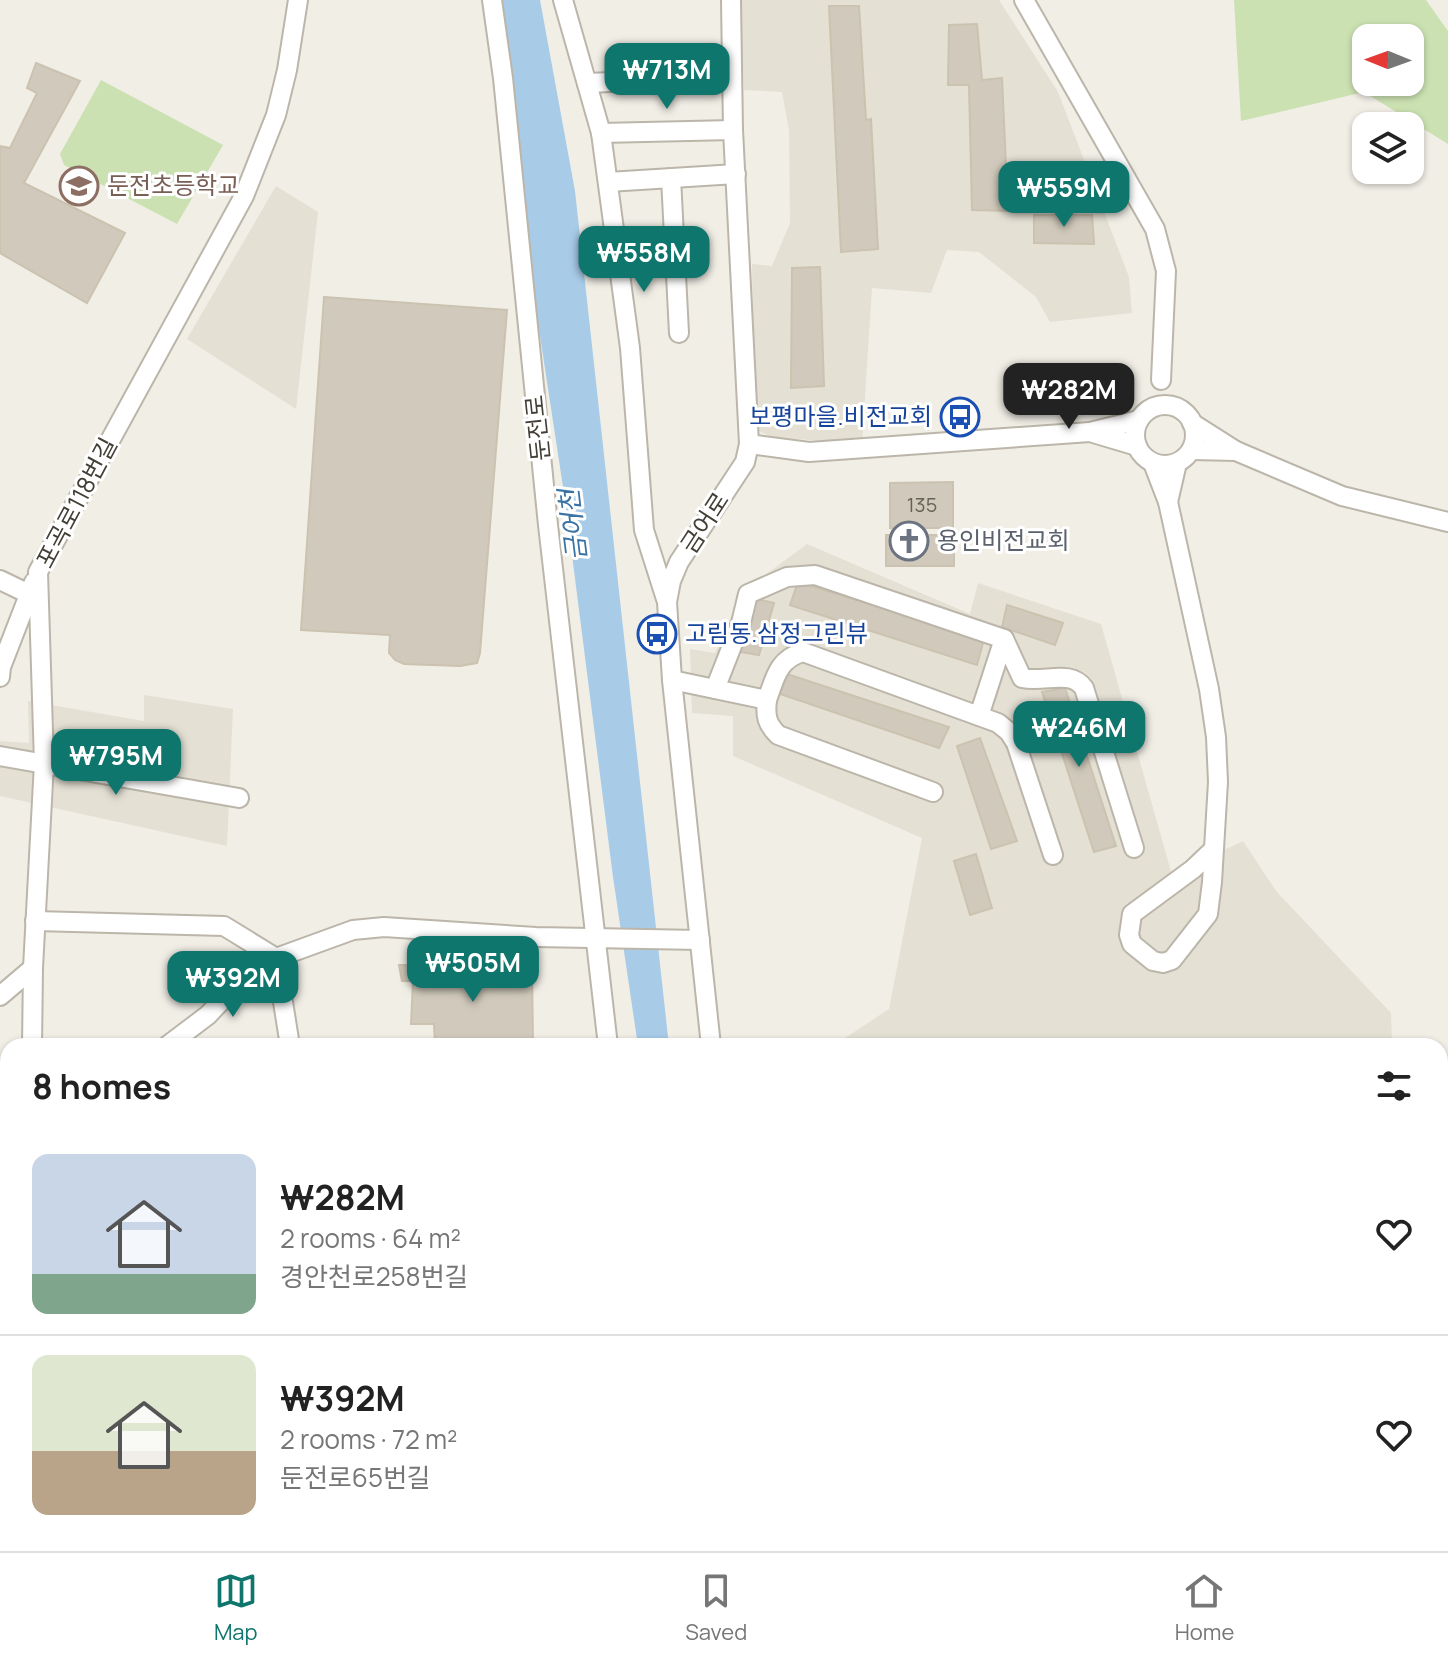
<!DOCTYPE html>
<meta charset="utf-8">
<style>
:root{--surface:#fff;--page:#f2f2f2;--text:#222;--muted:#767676;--line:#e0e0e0;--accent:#0f766e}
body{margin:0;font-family:Manrope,"Noto Sans KR",sans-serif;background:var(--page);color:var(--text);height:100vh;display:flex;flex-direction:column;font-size:30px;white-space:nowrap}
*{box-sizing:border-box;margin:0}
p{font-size:26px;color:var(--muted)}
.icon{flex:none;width:44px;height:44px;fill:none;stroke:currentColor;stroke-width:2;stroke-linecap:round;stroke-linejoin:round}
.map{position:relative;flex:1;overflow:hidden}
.details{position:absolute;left:0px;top:1038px;width:1448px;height:514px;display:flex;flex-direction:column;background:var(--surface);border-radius:24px 24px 0 0;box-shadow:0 2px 6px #0004}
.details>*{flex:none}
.needle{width:52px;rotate:271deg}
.tools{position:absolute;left:1352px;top:24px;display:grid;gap:16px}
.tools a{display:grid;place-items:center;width:72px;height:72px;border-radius:16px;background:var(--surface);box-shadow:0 2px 6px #0004;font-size:40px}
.price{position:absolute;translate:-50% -68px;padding:0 18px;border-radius:16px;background:var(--accent);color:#fff;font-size:26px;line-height:52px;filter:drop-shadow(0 2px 4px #0008)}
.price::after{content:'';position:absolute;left:50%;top:48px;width:24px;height:18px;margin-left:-12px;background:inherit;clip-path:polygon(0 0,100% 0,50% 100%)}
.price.active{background:#222;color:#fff}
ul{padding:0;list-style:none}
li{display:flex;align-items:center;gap:24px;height:200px;padding:0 32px}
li+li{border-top:2px solid var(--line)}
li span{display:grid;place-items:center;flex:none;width:224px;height:160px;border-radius:16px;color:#555}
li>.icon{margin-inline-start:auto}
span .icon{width:96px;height:96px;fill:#fffc;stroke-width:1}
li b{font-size:34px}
h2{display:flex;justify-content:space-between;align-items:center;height:96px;padding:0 32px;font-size:34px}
.tab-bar{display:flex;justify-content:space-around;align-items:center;height:112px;border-top:2px solid var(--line);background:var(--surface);font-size:22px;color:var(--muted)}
.tab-bar a{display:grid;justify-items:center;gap:4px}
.tab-bar .active{color:var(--accent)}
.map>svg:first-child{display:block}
.residential{fill:#e4e0d4}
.green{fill:#cbe1b2;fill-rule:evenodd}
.water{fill:#a8cbe8}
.building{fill:#d1cabc;stroke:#cbc2b0;stroke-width:2}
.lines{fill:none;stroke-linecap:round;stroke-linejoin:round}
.minor-casing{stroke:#bbb6a9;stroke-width:22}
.minor{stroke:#fff;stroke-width:18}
.labels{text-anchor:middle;stroke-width:6;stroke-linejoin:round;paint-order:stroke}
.number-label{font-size:20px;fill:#666158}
.education-label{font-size:24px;fill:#785e54;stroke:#fff;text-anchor:start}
.transit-label{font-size:24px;fill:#164399;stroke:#fff;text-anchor:end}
.street-label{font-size:24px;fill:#433e36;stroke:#fff}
.worship-label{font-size:24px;fill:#5b616d;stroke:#fff;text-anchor:start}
.water-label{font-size:26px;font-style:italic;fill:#3a73a4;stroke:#fff}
</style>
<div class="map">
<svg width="1448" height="1551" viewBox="0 0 1448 1551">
<rect width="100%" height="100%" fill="#f1eee6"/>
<g class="residential">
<path d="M740 0H999L1058 92 1129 277 1132 313 1050 322 1036 297 979 252 947 250 931 293 872 288 862 444 772 437 759 431 754 408 752 264 772 266 790 223 789 130 782 92 744 90Z"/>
<path d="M276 186 318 212 296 409 187 339Z"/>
<path d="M807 544 970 614 978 583 1101 624 1172 875 1243 841 1276 891 1391 1013 1392 1046H833L889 1009 922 838 733 756V716L692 713 690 649 715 653 742 592Z"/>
<path d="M144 695 233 709 227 846 0 796V741L29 743 28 701 144 721Z"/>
<path d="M799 1544H1152L1148 1551H800Z"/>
</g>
<g class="green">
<path d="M1234 0H1426L1448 31V144L1364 92 1241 121ZM1366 38H1410V82H1366Z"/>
<path d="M101 80 223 145 177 224 64 165 60 154Z"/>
</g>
<path class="water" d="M501 0H540L575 191 669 1046H638L613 877 565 500 531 277Z"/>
<g class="building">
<path d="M829 6H859L866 120 871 119 878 249 841 252Z"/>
<path d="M977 24 982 80 1002 78 1008 211 972 210 969 85H948L949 25Z"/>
<path d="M36 63 80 81 24 183 125 233 87 303 0 253V146L10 148 37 93 27 88Z"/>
<path d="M1034 215H1092L1094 244 1034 243Z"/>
<path d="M820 267 824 386 791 388 792 268Z"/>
<path d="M324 297 507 310 480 653 477 663 460 666 404 664 395 660 389 653 390 635 301 630Z"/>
<path d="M953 482V528H890V483Z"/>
<rect x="886" y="535" width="68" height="31"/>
<path d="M798 582 984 639 977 665 790 605Z"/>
<path d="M751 598 774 603 759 655 735 651Z"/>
<path d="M1007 605 1063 623 1055 645 1002 627Z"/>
<path d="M787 674 949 727 939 748 780 694Z"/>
<path d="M1065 688 1116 846 1094 852 1042 692Z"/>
<path d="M980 738 1017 841 991 849 957 746Z"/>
<path d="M976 854 992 908 970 915 954 861Z"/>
<path d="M399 965 532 966 533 1046H435L434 1024H411L413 981H402Z"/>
<path d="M121 1544H217V1551H122Z"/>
</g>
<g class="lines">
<defs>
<g id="minor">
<path d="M492 0 503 78 548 525 608 1046"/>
<path d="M563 0 601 133 630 348 644 530 666 599"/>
<path d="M1024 0 1155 229 1166 271 1161 380"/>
<path d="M587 83 732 77"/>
<path d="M601 133 733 130"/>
<path d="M671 178 679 333"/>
<path d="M608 182 736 174"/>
<circle cx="1165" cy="435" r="30"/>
<path d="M749 444 809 452 1090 432"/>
<path d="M1137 446 1090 432 1139 420"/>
<path d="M1192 450 1236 451 1192 423"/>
<path d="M1236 451 1342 496 1448 522"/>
<path d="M1153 463 1168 502 1177 463"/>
<path d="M1168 502 1209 689 1216 737 1218 782 1212 882 1208 914 1172 960 1163 963 1153 961 1132 944 1129 935 1132 914 1193 869 1214 849"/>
<path d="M0 580 29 594"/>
<path d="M0 677 1 667 34 582"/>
<path d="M672 680 767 700C765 716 767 724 778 735L933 792"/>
<path d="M715 689 741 623 748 594 787 577 815 575 1004 639 1022 678C1045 683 1070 669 1084 688L1134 848"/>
<path d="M767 700C775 678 778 659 803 652L998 723 1009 732 1016 743 1053 855"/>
<path d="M979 716 1004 639"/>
<path d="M0 756 239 798"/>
<path d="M35 921 224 926 276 958 353 930 384 927 536 937 700 940"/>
<path d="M0 996 33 968"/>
<path d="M32 1046 33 968 44 763 38 572 244 196 276 115 287 70 298 0"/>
<path d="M167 1046 208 1015 242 979 276 958 290 1046"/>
<path d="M711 1046 672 680 667 602 671 581 679 562 745 462 749 444 733 130 731 0"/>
<path d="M0 1141 8 1137"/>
<path d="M0 1384 8 1377"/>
<path d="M0 1489 8 1499"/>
<path d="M46 1544 52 1551"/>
<path d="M275 1544V1551"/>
<path d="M485 1544 505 1548 645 1544"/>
<path d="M663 1544 664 1551"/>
<path d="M763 1544 764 1551"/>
</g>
</defs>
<use href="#minor" class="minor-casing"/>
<use href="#minor" class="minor"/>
</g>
<defs>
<symbol id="school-ring" viewBox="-11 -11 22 22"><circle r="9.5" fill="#fff" stroke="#8d6e63" stroke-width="1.5"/><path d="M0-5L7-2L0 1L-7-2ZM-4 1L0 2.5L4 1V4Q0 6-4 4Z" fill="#8d6e63"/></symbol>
<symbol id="bus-ring" viewBox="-11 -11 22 22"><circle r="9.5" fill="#fff" stroke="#1a4fb4" stroke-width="1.5"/><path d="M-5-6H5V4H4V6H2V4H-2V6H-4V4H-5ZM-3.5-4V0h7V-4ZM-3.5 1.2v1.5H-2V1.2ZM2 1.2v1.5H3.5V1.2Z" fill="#1a4fb4"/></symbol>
<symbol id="church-ring" viewBox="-11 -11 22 22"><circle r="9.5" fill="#fff" stroke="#6b7280" stroke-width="1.5"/><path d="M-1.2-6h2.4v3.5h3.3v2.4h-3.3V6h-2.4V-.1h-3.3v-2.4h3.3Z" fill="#6b7280"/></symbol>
</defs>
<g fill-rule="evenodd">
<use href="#school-ring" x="57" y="164" width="44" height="44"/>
<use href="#bus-ring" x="938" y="395" width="44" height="44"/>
<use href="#church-ring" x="887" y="519" width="44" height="44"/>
<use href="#bus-ring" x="635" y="612" width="44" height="44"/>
</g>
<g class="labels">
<g class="number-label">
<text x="922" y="512">135</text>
</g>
<g class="education-label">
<text x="107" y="194">둔전초등학교</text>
</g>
<g class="transit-label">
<text x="932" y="425">보평마을.비전교회</text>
<text x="685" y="642" text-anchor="start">고림동.삼정그린뷰</text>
</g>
<g class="street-label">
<text transform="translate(538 428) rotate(-96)" y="8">둔전로</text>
<text transform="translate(77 503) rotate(-62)" y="8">포곡로118번길</text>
<text transform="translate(705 523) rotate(-57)" y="8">금어로</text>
</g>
<g class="worship-label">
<text x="937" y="549">용인비전교회</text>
</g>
<g class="water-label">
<text transform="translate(573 525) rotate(-97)" y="9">금어천</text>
</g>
</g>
</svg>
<div class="tools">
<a><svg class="needle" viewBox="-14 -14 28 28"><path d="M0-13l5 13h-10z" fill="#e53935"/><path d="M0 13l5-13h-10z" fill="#767676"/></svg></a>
<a><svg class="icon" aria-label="layers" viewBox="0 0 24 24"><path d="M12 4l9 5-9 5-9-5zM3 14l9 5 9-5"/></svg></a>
</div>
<b class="price" style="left:667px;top:111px">₩713M</b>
<b class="price" style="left:1064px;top:229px">₩559M</b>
<b class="price" style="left:644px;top:294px">₩558M</b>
<b class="price active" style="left:1069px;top:431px">₩282M</b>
<b class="price" style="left:1079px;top:769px">₩246M</b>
<b class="price" style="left:116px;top:797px">₩795M</b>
<b class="price" style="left:473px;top:1004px">₩505M</b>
<b class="price" style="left:233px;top:1019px">₩392M</b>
<section class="details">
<h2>8 homes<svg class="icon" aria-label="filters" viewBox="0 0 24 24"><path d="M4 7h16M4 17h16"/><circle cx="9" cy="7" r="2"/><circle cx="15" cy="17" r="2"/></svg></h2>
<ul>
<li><span style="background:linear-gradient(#c9d6e8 75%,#7fa58c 0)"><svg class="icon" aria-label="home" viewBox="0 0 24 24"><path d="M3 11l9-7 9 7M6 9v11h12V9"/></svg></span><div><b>₩282M</b><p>2 rooms · 64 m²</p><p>경안천로258번길</p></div><svg class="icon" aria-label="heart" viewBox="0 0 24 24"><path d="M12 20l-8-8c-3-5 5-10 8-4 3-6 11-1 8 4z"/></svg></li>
<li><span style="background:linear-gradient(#dfe7d0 60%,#b9a48a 0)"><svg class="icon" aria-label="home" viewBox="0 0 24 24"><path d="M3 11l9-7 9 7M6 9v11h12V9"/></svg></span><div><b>₩392M</b><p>2 rooms · 72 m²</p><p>둔전로65번길</p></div><svg class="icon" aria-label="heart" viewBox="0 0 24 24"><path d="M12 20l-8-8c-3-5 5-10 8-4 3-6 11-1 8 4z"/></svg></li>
</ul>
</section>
</div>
<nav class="tab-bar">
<a class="active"><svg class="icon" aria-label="map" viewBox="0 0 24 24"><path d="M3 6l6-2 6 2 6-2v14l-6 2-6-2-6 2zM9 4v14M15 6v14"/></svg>Map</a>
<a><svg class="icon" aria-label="saved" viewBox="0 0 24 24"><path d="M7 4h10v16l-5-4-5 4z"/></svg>Saved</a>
<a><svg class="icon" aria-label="home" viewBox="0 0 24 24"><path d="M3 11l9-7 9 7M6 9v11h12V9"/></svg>Home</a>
</nav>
